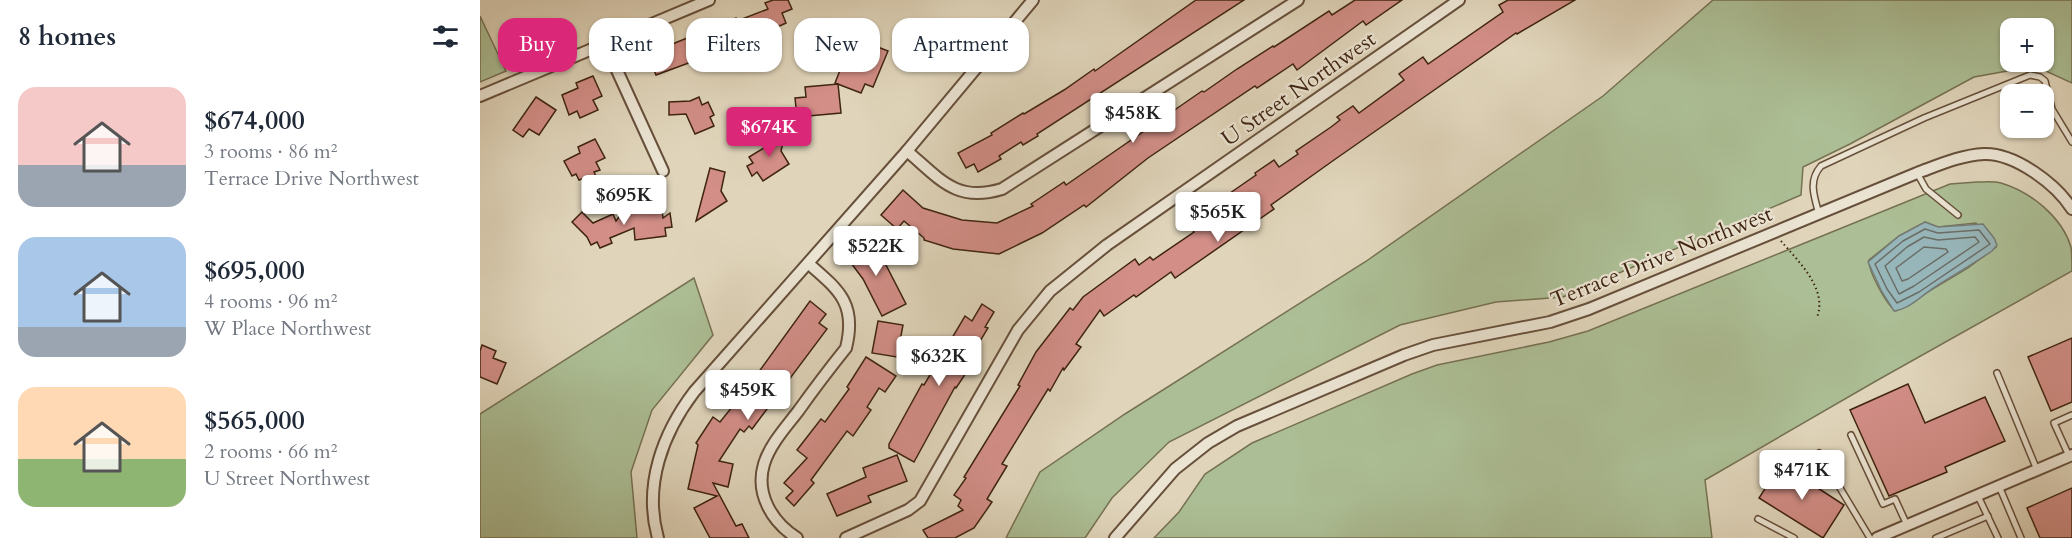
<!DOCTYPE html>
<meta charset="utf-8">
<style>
:root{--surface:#fff;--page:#f6f6f7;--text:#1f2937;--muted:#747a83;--accent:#db2777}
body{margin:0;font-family:Cardo,serif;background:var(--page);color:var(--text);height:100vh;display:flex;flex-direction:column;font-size:22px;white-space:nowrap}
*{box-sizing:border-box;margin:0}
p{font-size:20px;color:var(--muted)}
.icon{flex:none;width:33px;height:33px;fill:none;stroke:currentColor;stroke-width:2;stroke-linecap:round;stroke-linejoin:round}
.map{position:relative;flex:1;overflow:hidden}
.drawer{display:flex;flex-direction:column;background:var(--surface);width:480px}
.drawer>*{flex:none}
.top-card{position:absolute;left:18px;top:18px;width:570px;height:54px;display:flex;gap:12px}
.fabs{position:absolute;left:1520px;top:18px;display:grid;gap:12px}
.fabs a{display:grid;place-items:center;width:54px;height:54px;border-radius:12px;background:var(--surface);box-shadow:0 2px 4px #0004;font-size:30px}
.price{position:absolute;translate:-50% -51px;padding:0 14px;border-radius:6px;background:#fff;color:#222;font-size:20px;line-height:39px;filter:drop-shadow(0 2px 3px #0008)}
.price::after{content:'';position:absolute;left:50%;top:36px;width:18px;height:14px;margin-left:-9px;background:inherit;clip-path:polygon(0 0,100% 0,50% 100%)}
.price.selected{background:var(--accent);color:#fff}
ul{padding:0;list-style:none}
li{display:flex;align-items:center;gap:18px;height:150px;padding:0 18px}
li span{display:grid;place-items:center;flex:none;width:168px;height:120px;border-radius:18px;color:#555}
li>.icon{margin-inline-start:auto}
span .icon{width:72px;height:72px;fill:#fffc;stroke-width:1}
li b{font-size:26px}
h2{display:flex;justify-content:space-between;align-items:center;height:72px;padding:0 18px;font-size:26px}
.pill{padding:0 21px;border-radius:18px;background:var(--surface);box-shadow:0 2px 4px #0004;font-size:21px;line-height:54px}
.pill.selected{background:var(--accent);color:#fff}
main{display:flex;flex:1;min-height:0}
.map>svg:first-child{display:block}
.green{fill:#acbe95;stroke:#767152;stroke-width:1.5;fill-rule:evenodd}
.water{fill:#97b6ba;stroke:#747c76;stroke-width:1.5}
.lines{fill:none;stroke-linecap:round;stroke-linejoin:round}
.shore{stroke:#6b6d65;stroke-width:1.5}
.building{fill:#d28e87;stroke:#3f2410;stroke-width:1.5}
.lane-casing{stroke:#67503b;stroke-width:8}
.street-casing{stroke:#67503b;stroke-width:14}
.path{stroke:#3f2410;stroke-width:2;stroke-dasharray:1.5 3;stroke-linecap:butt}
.lane{stroke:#ebe4d3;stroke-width:5}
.street{stroke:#ebe4d3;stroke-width:10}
.labels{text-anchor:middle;stroke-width:4.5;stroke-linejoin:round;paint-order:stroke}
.street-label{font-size:22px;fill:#3f2410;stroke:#ebe4d3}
</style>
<main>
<section class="drawer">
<h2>8 homes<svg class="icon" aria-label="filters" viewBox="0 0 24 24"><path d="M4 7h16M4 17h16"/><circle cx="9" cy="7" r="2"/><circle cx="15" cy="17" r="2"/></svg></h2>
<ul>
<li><span style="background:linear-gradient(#f6c9c9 65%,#9aa5b1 0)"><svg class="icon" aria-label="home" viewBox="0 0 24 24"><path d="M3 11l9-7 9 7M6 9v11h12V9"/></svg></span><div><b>$674,000</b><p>3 rooms · 86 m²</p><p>Terrace Drive Northwest</p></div></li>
<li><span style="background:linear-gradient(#a9c7e8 75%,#9aa5b1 0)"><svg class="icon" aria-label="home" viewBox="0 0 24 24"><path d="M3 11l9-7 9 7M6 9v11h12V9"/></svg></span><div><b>$695,000</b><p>4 rooms · 96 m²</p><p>W Place Northwest</p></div></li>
<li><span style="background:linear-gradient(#ffd9b3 60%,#8fb573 0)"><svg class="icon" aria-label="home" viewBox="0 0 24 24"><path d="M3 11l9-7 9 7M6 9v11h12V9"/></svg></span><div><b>$565,000</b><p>2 rooms · 66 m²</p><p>U Street Northwest</p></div></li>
</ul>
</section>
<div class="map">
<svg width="1592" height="538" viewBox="0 0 1592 538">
<rect width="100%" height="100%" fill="#e0d5bb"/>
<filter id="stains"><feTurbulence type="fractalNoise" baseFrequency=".00333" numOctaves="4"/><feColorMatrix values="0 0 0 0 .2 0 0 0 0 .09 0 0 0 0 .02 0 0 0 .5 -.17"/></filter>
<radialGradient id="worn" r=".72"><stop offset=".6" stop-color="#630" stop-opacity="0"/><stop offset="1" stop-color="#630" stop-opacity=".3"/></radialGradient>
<g class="green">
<path d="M1233 0H1592V83L1555 66 1494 77 1370 144 1323 167 1321 195 1083 297 1016 302 920 325 689 442 632 498 605 538H526L560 472 645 414 885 262 1123 96ZM1530 28H1563V62H1530Z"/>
<path d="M0 16 26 71 0 82Z"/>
<path d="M1497 182C1505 182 1514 181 1521 183 1551 192 1582 217 1591 247 1592 254 1592 263 1592 271L1396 381 1225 480 1232 538H674L699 512 725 474 772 443 932 374 957 365 1069 342 1108 331 1470 184ZM1445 222 1458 227 1496 223 1516 247 1488 268 1416 311C1407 306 1388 271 1389 260L1419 236Z"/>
<path d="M214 278 233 335 172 410 151 472 157 538H0V414Z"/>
</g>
<path class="water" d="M1445 222 1458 227 1503 224 1514 238 1517 245 1512 251C1493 264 1474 275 1455 287 1442 295 1430 309 1414 311L1402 292 1388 262 1419 236Z"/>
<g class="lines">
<g class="shore">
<path d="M1445 229 1458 233 1499 230 1510 244 1439 292 1417 303 1407 289 1395 264 1423 241Z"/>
<path d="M1444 237 1458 240 1495 237 1499 242 1434 286 1419 294 1405 266 1427 247Z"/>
<path d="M1444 247 1466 249 1468 252 1428 279 1422 281 1416 268Z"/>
</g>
</g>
<g class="building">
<path d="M293 0H308L312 9 302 13 306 23 238 54 235 45 212 55 214 61 176 75 168 54 256 18 257 21 288 9 285 3Z"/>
<path d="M716 0H764L557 134 558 136 543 145 541 142 519 156 521 159 498 172 494 164 486 168 478 153 512 135 511 133 543 113 544 114 584 90 614 69 615 71Z"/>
<path d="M875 0H922L886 25 883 21 817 70 813 64 777 88 775 86 668 158 606 207 604 205 562 233 519 254 473 249 444 240V238L424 221 417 229 401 215 423 190 443 208 482 220 517 223 553 206 551 204 584 182 586 185 722 91 724 92 757 69 793 46 794 47 849 11 852 15Z"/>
<path d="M1028 0H1095L1037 34 1036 33 854 160 791 205 794 209 695 278 691 272 656 297 654 295 624 316 620 310 596 344 601 347 584 370 583 368 570 391 568 389 522 464 527 466 507 499 512 502 494 528 475 538H448L443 530 483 510 478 506 481 500 474 495 486 478 484 477 540 386 538 385 556 352 590 308 593 310 603 297 655 259 659 265 670 257 673 260 714 232 711 228 744 204 740 200 776 175 775 173 794 160 799 167 818 154 816 151 851 127 860 120 857 117 873 106 879 113 924 80 919 74 943 57 948 64 1023 12 1019 5Z"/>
<path d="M390 44 408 51 393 87 385 84 381 93 355 83 366 55 383 62Z"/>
<path d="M113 76 122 96 113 100 118 110 100 118 97 111 89 115 82 95 98 88 96 83Z"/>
<path d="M358 84 361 113 317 117 315 98 326 97 325 87Z"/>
<path d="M56 97 76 110 59 135 49 129 43 137 33 130Z"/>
<path d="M219 97 222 105 228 102 234 115 230 117 234 126 215 134 206 114 189 115V102L210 101Z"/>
<path d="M290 132 305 135 301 151 309 164 283 181 277 172 272 176 267 166 273 163 269 157 287 146Z"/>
<path d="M115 139 125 158 116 162 120 170 114 172 118 180 108 184 105 178 99 180 96 174 92 176 84 161 100 153 98 147Z"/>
<path d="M230 168 245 172 241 191 247 201 216 221Z"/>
<path d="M149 203 163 213 182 210 183 218 190 213 192 227 185 228 186 236 155 240 154 228 130 238 132 243 120 248 117 242 111 245 107 237 92 222 102 212 113 223 133 214 136 221Z"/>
<path d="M388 238 407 262 405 263 426 304 402 316 383 279 365 255Z"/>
<path d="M330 301 346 314 339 323 347 329 272 429 269 426 264 432 260 429 239 461 253 464 248 487 233 483 256 526 262 524 269 538H230L214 508 237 496 208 489 218 445 216 443 233 417 240 422 265 391Z"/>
<path d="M502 304 514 312 505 327 508 328 488 361 492 364 476 388 475 387 434 462 409 448V444L442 384 444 385 460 358 464 360 476 340 472 338 485 316 492 321Z"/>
<path d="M398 321 423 325 417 357 392 353Z"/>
<path d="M1592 338V402L1571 411 1548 357Z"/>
<path d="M2 345 16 351 13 358 26 363 17 384 0 377V351Z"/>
<path d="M386 357 416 376 405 392 399 388 387 407 391 410 373 436 367 431 331 480 334 483 314 506 306 498 313 491 304 483 327 458 317 450 341 419 345 422 369 389 367 387Z"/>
<path d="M1428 384 1445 423 1505 397 1525 441 1465 467 1467 472 1409 496 1370 410Z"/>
<path d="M417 455 427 481 388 496 391 502 357 516 347 494 386 477 383 468Z"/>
<path d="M1301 464 1364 505 1343 538 1279 498Z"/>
<path d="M1592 488V538H1560L1547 508Z"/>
</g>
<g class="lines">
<defs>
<g id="lane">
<path d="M1437 173 1446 189 1478 215"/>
<path d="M1339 214C1334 196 1328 181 1341 166L1444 118 1550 75 1560 77 1565 81 1572 109 1592 142"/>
<path d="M1517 373 1557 470"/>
<path d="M1371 435 1403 504 1415 499 1427 525"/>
<path d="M1339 453 1390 538"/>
<path d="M1589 456 1574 423 1592 415"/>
<path d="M1519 486 1541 538"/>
<path d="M1498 496 1518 538"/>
<path d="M1278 519 1314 538"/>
<path d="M1456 538 1508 516"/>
</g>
<g id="street">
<path d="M125 44 183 171"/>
<path d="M0 96 229 0"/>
<path d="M427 151C460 179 476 203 522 189L818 0"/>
<path d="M178 538C163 485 183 433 214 392L427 151 553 0"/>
<path d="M317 538C292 522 275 494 284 464 290 444 307 426 319 410 334 389 350 368 366 348 377 304 359 290 329 264"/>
<path d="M366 538 428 510 440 501 538 330 570 291 627 245 979 0"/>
<path d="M635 538 695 469 728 443 757 426 924 355 953 345 1070 322 1109 309 1437 173C1459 165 1481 155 1504 154 1535 153 1576 184 1592 209"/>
<path d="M1397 538 1592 455"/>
</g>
</defs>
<use href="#lane" class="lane-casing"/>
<use href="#street" class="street-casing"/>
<path class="path" d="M1301 241C1318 261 1348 289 1337 317"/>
<use href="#lane" class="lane"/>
<use href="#street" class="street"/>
</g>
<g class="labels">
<g class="street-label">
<text transform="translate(818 88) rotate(-35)" y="8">U Street Northwest</text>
<text transform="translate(1181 256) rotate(-22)" y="8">Terrace Drive Northwest</text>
</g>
</g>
<rect width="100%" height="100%" filter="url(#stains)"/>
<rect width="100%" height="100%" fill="url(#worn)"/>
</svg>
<div class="fabs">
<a>+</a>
<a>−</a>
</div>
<b class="price" style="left:653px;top:144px">$458K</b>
<b class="price selected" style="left:289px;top:158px">$674K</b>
<b class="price" style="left:144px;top:226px">$695K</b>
<b class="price" style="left:738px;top:243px">$565K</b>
<b class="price" style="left:396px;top:277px">$522K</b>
<b class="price" style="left:459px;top:387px">$632K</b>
<b class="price" style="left:268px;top:421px">$459K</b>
<b class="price" style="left:1322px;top:501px">$471K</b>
<div class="top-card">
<a class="pill selected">Buy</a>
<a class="pill">Rent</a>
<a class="pill">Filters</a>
<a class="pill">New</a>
<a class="pill">Apartment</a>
</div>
</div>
</main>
